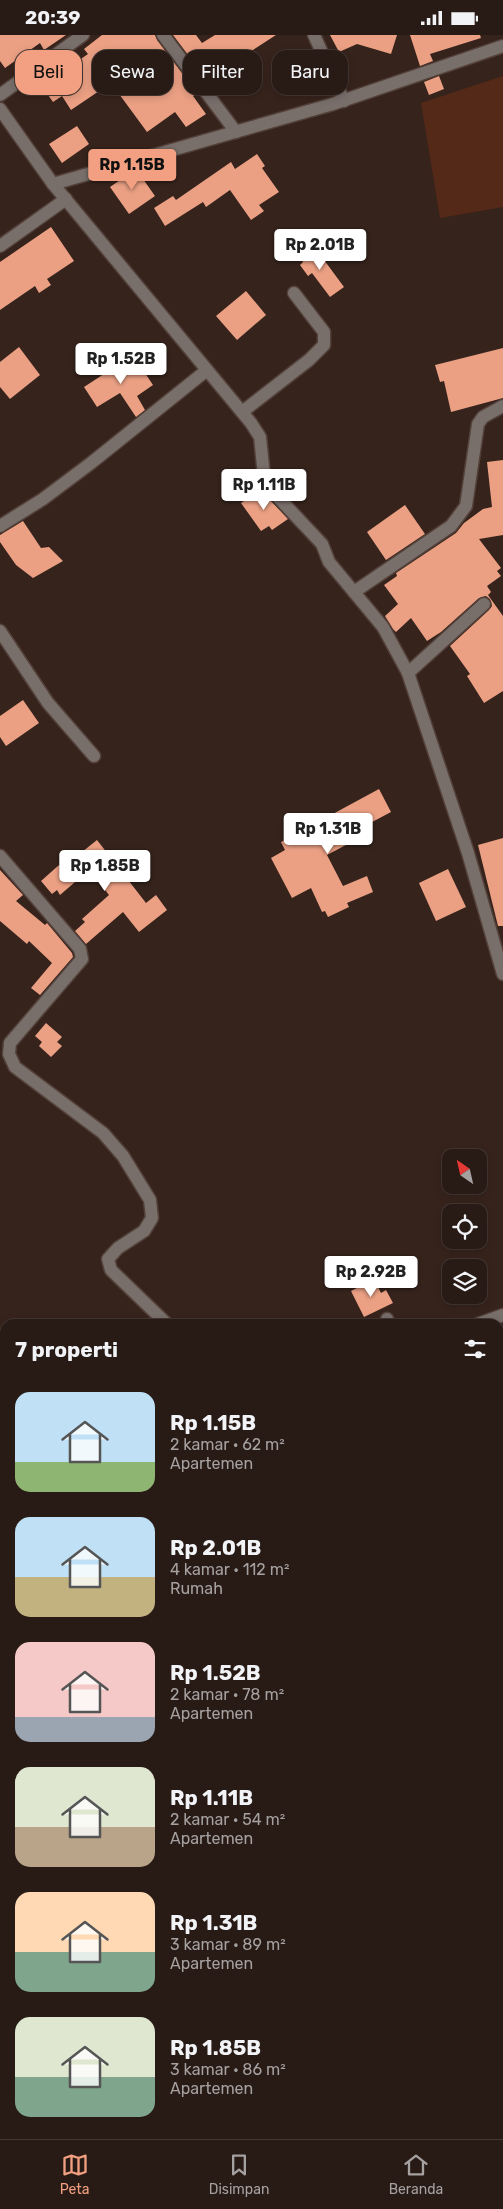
<!DOCTYPE html>
<html lang="id">
<meta charset="utf-8">
<style>
:root{--surface:#281a15;--page:#342722;--text:#f1f3f6;--muted:#a5a1a0;--line:#443834;--accent:#f2a081}
body{margin:0;font-family:Rubik,sans-serif;background:var(--page);color:var(--text);height:100vh;display:flex;flex-direction:column;font-size:19px;white-space:nowrap}
*{box-sizing:border-box;margin:0}
p{font-size:16px;color:var(--muted)}
.icon{flex:none;width:28px;height:28px;fill:none;stroke:currentColor;stroke-width:2;stroke-linecap:round;stroke-linejoin:round}
.map{position:relative;flex:1;overflow:hidden}
.side{position:absolute;left:0px;top:1284px;width:504px;height:821px;display:flex;flex-direction:column;background:var(--surface);border-radius:15px 15px 0 0;box-shadow:0 2px 8px #0003,0 0 0 1px var(--line)}
.side>*{flex:none}
.guide{position:absolute;left:15px;top:15px;width:474px;height:45px;display:flex;gap:10px}
.needle{width:32px;rotate:326deg}
.buttons{position:absolute;left:442px;top:1114px;display:grid;gap:10px}
.buttons a{display:grid;place-items:center;width:45px;height:45px;border-radius:10px;background:var(--surface);box-shadow:0 2px 8px #0003,0 0 0 1px var(--line);font-size:25px}
.price{position:absolute;translate:-50% -42px;padding:0 11px;border-radius:5px;background:#fff;color:#222;font-size:16px;line-height:32px;filter:drop-shadow(0 1px 2px #0008)}
.price::after{content:'';position:absolute;left:50%;top:30px;width:15px;height:11px;margin-left:-8px;background:inherit;clip-path:polygon(0 0,100% 0,50% 100%)}
.price.active{background:var(--accent);color:#111}
ul{padding:0;list-style:none}
li{display:flex;align-items:center;gap:15px;height:125px;padding:0 15px}
li span{display:grid;place-items:center;flex:none;width:140px;height:100px;border-radius:15px;color:#555}
li>.icon{margin-inline-start:auto}
span .icon{width:60px;height:60px;fill:#fffc;stroke-width:1}
li b{font-size:21px}
h2{display:flex;justify-content:space-between;align-items:center;height:60px;padding:0 15px;font-size:21px}
.pill{padding:0 18px;border-radius:15px;background:var(--surface);box-shadow:0 2px 8px #0003,0 0 0 1px var(--line);font-size:18px;line-height:45px}
.pill.active{background:var(--accent);color:#111}
.status{display:flex;justify-content:space-between;align-items:center;height:35px;padding:0 25px;background:var(--surface);direction:ltr}
.status svg{height:14px;fill:currentColor}
.tabs{display:flex;justify-content:space-around;align-items:center;height:70px;border-top:1px solid var(--line);background:var(--surface);font-size:14px;color:var(--muted)}
.tabs a{display:grid;justify-items:center;gap:2px}
.tabs .active{color:var(--accent)}
.map>svg:first-child{display:block}
.green{fill:#542918}
.building{fill:#eba084}
.lines{fill:none;stroke-linecap:round;stroke-linejoin:round}
.minor-casing{stroke:#524039;stroke-width:15}
.minor{stroke:#786e6a;stroke-width:12}
</style>
<div class="status"><b>20:39</b><svg viewBox="0 0 49 12"><path d="M0 12V9h3v3zM5 12V6h3v6zM10 12V3h3v9zM15 12V0h3v12zM26 1h20v11H26zM47 4h2v5h-2z"/></svg></div>
<div class="map">
<svg width="503" height="2104" viewBox="0 0 503 2104">
<rect width="100%" height="100%" fill="#36231c"/>
<path class="green" d="M503 41V172L440 183 421 68Z"/>
<g class="building">
<path d="M0 0H66L44 15 40 8 5 33 0 26Z"/>
<path d="M102 0H155L157 5 197 58 193 61 206 79 186 92 175 77 147 97 111 48 71 75 62 61 53 67 38 46 56 34 59 39 88 19 84 14Z"/>
<path d="M173 0H196L202 8 215 0H276L207 45Z"/>
<path d="M330 0H397L391 19 357 9 339 17Z"/>
<path d="M410 0H480L481 3 430 19 433 26 420 31Z"/>
<path d="M439 41 444 54 429 60 424 47Z"/>
<path d="M77 91 89 109 62 128 49 109Z"/>
<path d="M257 119 265 131 262 133 279 157 259 170 264 176 251 185 230 155 206 172 203 167 165 191 154 173 173 161 176 165 231 127 235 134Z"/>
<path d="M136 134 155 161 129 179 110 152Z"/>
<path d="M51 192 74 226 47 244 51 250 39 258 35 251 0 275V227Z"/>
<path d="M313 210 344 252 330 262 312 238 308 241 300 230 303 227 299 220Z"/>
<path d="M246 256 266 280 237 305 216 281Z"/>
<path d="M19 312 40 340 10 364 0 352V327Z"/>
<path d="M503 313V363L451 377 444 346 440 347 435 330Z"/>
<path d="M133 320 153 350 137 361 145 375 136 382 120 358 97 372 84 352Z"/>
<path d="M503 425V500L479 504 501 533 497 536 501 541 487 551 491 557 488 560 503 581V656L484 668 467 641 470 639 450 611 489 575 492 571 490 564 486 561 479 563 441 597 427 606 411 583 396 597 393 594 385 581 398 569 384 550 397 541 396 538 456 498 464 488 483 474 492 472 487 427Z"/>
<path d="M262 454 269 464 288 484 272 495 269 491 261 496 241 468Z"/>
<path d="M405 470 425 499 386 525 367 497Z"/>
<path d="M23 486 41 513 49 512 63 526 33 543 16 530 0 507V500Z"/>
<path d="M23 665 39 688 6 711 0 702V681Z"/>
<path d="M379 754 391 777 359 794 363 801 327 820 343 851 367 841 373 857 347 868 349 872 328 882 325 876 322 877 311 853 292 863 271 823 285 815 281 807Z"/>
<path d="M503 803V891H498L478 810Z"/>
<path d="M97 805 146 868 156 860 167 875 139 897 123 877 86 909 75 896 85 887 82 884 109 860 89 835 60 860 57 855 52 859 41 846 59 830 62 833Z"/>
<path d="M448 834 466 872 436 886 419 848Z"/>
<path d="M0 835 23 860 16 866 45 890 47 888 72 918 73 922 40 960 31 953 52 928 29 906 27 909 0 886Z"/>
<path d="M46 988 62 1002 57 1007 62 1011 51 1022 39 1011 42 1007 35 1001Z"/>
<path d="M374 1244 381 1258 386 1255 393 1268 364 1282 351 1256Z"/>
</g>
<g class="lines">
<defs>
<g id="minor">
<path d="M163 0 236 97"/>
<path d="M314 0 344 66"/>
<path d="M0 60 83 0"/>
<path d="M0 74 53 149 251 388 260 402 264 441 275 459 322 509 329 527 383 592 408 638 468 818 503 939"/>
<path d="M53 149 333 69 503 11"/>
<path d="M0 211 66 164"/>
<path d="M242 377 309 325 324 310V297L294 258"/>
<path d="M0 491 43 464 91 428 207 335"/>
<path d="M354 557 451 491 466 471 478 389 483 382 503 371"/>
<path d="M0 596 48 668 94 721"/>
<path d="M408 638 484 569"/>
<path d="M0 821 80 914 82 924 10 1008 9 1019 15 1032 103 1098 123 1121 150 1165 152 1183 144 1196 118 1213 108 1224 111 1235 167 1289"/>
<path d="M387 1284 389 1289"/>
<path d="M478 1289 503 1280"/>
<path d="M0 1555 5 1552"/>
<path d="M0 1588 5 1595"/>
<path d="M499 1635 503 1631"/>
<path d="M499 1753 503 1754"/>
<path d="M0 1869 5 1866"/>
<path d="M499 1920 503 1922"/>
<path d="M0 2100 5 2098"/>
<path d="M112 2100 115 2104"/>
<path d="M214 2100 219 2104"/>
</g>
</defs>
<use href="#minor" class="minor-casing"/>
<use href="#minor" class="minor"/>
</g>
</svg>
<div class="buttons">
<a><svg class="needle" viewBox="-14 -14 28 28"><path d="M0-13l5 13h-10z" fill="#e53935"/><path d="M0 13l5-13h-10z" fill="#a5a1a0"/></svg></a>
<a><svg class="icon" aria-label="locate" viewBox="0 0 24 24"><circle cx="12" cy="12" r="6"/><path d="M12 2v4M12 18v4M2 12h4M18 12h4"/></svg></a>
<a><svg class="icon" aria-label="layers" viewBox="0 0 24 24"><path d="M12 4l9 5-9 5-9-5zM3 14l9 5 9-5"/></svg></a>
</div>
<b class="price active" style="left:132px;top:156px">Rp 1.15B</b>
<b class="price" style="left:320px;top:236px">Rp 2.01B</b>
<b class="price" style="left:121px;top:350px">Rp 1.52B</b>
<b class="price" style="left:264px;top:476px">Rp 1.11B</b>
<b class="price" style="left:328px;top:820px">Rp 1.31B</b>
<b class="price" style="left:105px;top:857px">Rp 1.85B</b>
<b class="price" style="left:371px;top:1263px">Rp 2.92B</b>
<div class="guide">
<a class="pill active">Beli</a>
<a class="pill">Sewa</a>
<a class="pill">Filter</a>
<a class="pill">Baru</a>
</div>
<section class="side">
<h2>7 properti<svg class="icon" aria-label="filters" viewBox="0 0 24 24"><path d="M4 7h16M4 17h16"/><circle cx="9" cy="7" r="2"/><circle cx="15" cy="17" r="2"/></svg></h2>
<ul>
<li><span style="background:linear-gradient(#bfe0f5 70%,#8fb573 0)"><svg class="icon" aria-label="home" viewBox="0 0 24 24"><path d="M3 11l9-7 9 7M6 9v11h12V9"/></svg></span><div><b>Rp 1.15B</b><p>2 kamar · 62 m²</p><p>Apartemen</p></div></li>
<li><span style="background:linear-gradient(#bfe0f5 60%,#c2b280 0)"><svg class="icon" aria-label="home" viewBox="0 0 24 24"><path d="M3 11l9-7 9 7M6 9v11h12V9"/></svg></span><div><b>Rp 2.01B</b><p>4 kamar · 112 m²</p><p>Rumah</p></div></li>
<li><span style="background:linear-gradient(#f6c9c9 75%,#9aa5b1 0)"><svg class="icon" aria-label="home" viewBox="0 0 24 24"><path d="M3 11l9-7 9 7M6 9v11h12V9"/></svg></span><div><b>Rp 1.52B</b><p>2 kamar · 78 m²</p><p>Apartemen</p></div></li>
<li><span style="background:linear-gradient(#dfe7d0 60%,#b9a48a 0)"><svg class="icon" aria-label="home" viewBox="0 0 24 24"><path d="M3 11l9-7 9 7M6 9v11h12V9"/></svg></span><div><b>Rp 1.11B</b><p>2 kamar · 54 m²</p><p>Apartemen</p></div></li>
<li><span style="background:linear-gradient(#ffd9b3 60%,#7fa58c 0)"><svg class="icon" aria-label="home" viewBox="0 0 24 24"><path d="M3 11l9-7 9 7M6 9v11h12V9"/></svg></span><div><b>Rp 1.31B</b><p>3 kamar · 89 m²</p><p>Apartemen</p></div></li>
<li><span style="background:linear-gradient(#dfe7d0 60%,#7fa58c 0)"><svg class="icon" aria-label="home" viewBox="0 0 24 24"><path d="M3 11l9-7 9 7M6 9v11h12V9"/></svg></span><div><b>Rp 1.85B</b><p>3 kamar · 86 m²</p><p>Apartemen</p></div></li>
</ul>
</section>
</div>
<nav class="tabs">
<a class="active"><svg class="icon" aria-label="map" viewBox="0 0 24 24"><path d="M3 6l6-2 6 2 6-2v14l-6 2-6-2-6 2zM9 4v14M15 6v14"/></svg>Peta</a>
<a><svg class="icon" aria-label="saved" viewBox="0 0 24 24"><path d="M7 4h10v16l-5-4-5 4z"/></svg>Disimpan</a>
<a><svg class="icon" aria-label="home" viewBox="0 0 24 24"><path d="M3 11l9-7 9 7M6 9v11h12V9"/></svg>Beranda</a>
</nav>
